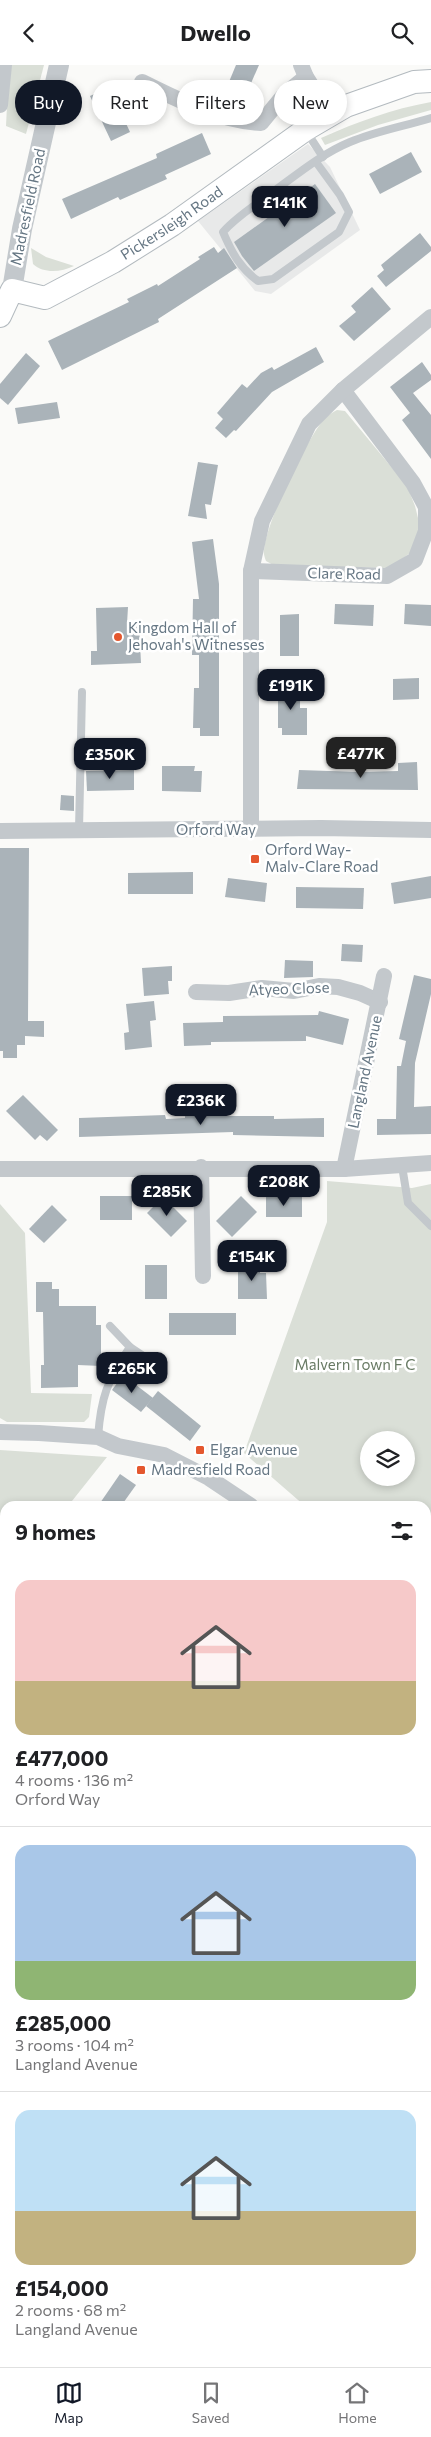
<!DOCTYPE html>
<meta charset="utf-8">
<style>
:root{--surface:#fff;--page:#f6f6f6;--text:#202124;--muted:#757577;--line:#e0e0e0;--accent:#111827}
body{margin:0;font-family:Commissioner,sans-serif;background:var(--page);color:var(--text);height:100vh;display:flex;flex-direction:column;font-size:19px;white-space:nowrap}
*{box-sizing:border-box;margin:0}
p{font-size:16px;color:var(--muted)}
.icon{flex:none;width:28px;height:28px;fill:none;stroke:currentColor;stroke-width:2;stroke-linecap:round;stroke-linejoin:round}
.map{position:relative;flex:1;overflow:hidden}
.drawer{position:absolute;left:0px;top:1436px;width:431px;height:866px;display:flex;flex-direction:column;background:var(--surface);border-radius:15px 15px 0 0;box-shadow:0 2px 8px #0003}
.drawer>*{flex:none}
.banner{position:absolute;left:15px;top:15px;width:401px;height:45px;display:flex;gap:10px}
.controls{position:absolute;left:360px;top:1366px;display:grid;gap:10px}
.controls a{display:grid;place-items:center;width:55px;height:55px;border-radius:50%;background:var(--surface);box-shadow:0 2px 8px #0003;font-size:25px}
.price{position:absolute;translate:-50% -42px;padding:0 11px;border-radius:10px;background:var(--accent);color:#fff;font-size:16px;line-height:32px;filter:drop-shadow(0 1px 2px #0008)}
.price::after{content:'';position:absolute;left:50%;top:30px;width:15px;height:11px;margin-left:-8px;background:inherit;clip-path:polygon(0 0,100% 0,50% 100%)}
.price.on{background:#222;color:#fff}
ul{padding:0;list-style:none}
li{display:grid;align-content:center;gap:10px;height:265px;padding:0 15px}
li+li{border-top:1px solid var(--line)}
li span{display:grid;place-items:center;height:155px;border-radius:15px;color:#555}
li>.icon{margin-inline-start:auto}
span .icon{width:90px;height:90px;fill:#fffc;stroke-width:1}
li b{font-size:21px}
h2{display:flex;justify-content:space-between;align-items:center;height:60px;padding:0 15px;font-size:21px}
.chip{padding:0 18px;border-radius:22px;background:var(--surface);box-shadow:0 2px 8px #0003;font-size:18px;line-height:45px}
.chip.on{background:var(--accent);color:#fff}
header{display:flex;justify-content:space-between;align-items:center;height:65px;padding:0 15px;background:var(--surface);font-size:22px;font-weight:700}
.dock{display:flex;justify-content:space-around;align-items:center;height:70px;border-top:1px solid var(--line);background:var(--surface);font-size:14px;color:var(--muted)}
.dock a{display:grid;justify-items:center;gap:2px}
.dock .on{color:var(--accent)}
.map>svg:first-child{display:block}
.built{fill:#e8e9e9}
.green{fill:#dadfd7;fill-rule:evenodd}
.building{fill:#aab3b9}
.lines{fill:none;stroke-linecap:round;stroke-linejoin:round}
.secondary-casing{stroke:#b3babf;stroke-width:24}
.service{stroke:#c3c8cc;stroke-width:8}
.minor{stroke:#c3c8cc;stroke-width:16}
.tertiary{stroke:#c3c8cc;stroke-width:20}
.secondary{stroke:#fff;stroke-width:22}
.poi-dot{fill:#e4572e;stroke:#fff;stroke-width:2}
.labels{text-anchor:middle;stroke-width:5;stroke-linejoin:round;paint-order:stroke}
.street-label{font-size:15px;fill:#657683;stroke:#fff}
.poi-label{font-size:15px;fill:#657683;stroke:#fff;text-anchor:start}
.park-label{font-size:15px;fill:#687a64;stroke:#fff}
</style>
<header><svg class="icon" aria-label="back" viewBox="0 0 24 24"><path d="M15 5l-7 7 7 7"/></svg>Dwello<svg class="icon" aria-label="search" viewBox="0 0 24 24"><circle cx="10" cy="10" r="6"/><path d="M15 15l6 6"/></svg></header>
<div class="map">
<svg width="431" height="2302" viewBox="0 0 431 2302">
<rect width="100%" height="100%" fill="#fafaf8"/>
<path class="built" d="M308 79 330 102 360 165 271 229 255 226 198 156Z"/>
<g class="green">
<path d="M9 0H44L26 69 6 61Z"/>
<path d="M431 37V45L378 60 325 80 321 73C357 57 392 44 431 37Z"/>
<path d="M31 183 46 192 74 201C61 207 44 209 33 199Z"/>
<path d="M337 345 345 346 407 421 415 441 420 461 410 488 390 503 275 501 266 496C265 493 263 488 264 485 266 457 306 375 325 353 328 350 333 347 337 345Z"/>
<path d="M327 1116 412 1123 431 1119V1551L426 1547V1441H305L244 1388 327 1157ZM369 1375H406V1412H369Z"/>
<path d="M0 1139 25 1168 31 1328 92 1329 89 1352 84 1357H7L0 1353Z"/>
<path d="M0 1385 107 1392 68 1441H5V1510H0Z"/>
<path d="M0 1862 5 1866V1899L0 1894Z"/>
</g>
<g class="building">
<path d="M236 0H259L245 32 226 24Z"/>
<path d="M109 22 130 67 111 76 90 31Z"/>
<path d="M202 68 211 89 165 110 167 114 120 135 118 132 71 154 62 134 157 93 156 89Z"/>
<path d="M411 87 422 107 380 129 369 109Z"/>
<path d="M315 119 336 148 254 206 242 191 234 177Z"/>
<path d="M420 168 431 182V186L386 222 377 211 384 205 381 200Z"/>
<path d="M214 182 218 188 224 183 237 203 158 254 159 257 62 305 48 276 129 237 127 234 157 219 158 221 200 194 198 192Z"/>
<path d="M372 222 391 244 354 276 339 261 356 247 351 241Z"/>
<path d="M316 282 324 297 272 327 236 366 234 365 226 373 215 363 223 354 217 348 242 319 247 323 261 308 272 302 274 305Z"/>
<path d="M26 288 40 301 8 340 0 333V319Z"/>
<path d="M422 297 431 310V315L413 328 431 350V394L402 355 410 348 390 322Z"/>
<path d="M57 337 60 353 18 359 15 343Z"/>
<path d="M198 397 218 400 211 440 205 439 207 454 188 451Z"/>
<path d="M213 474 219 519V671H200V663H193L194 623H199V590H192L193 534H199L192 477Z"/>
<path d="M335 539 374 540 373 561 334 559Z"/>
<path d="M405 539 431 540V561L404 559Z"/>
<path d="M128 542 127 559 139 558 141 598 91 600V586H97L96 543Z"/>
<path d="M299 549V591H280V550Z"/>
<path d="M419 613V634L393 635V614Z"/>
<path d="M300 620V643H307V670H282V663H278V621Z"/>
<path d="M417 697 418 725 297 724 299 705 360 707 398 706V698Z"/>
<path d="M162 701H195L194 706H202L201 727 162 726Z"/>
<path d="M134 705V725L87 726 86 706Z"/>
<path d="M61 730 74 731V746L60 745Z"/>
<path d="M0 783H29L28 956H44V972L25 971V980H17V993H3V986H0Z"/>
<path d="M193 807V829H128V808Z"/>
<path d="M431 811V833L394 839 391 818Z"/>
<path d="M228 813 267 818 265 837 225 832Z"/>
<path d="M296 822 364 823 363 844 296 843Z"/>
<path d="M342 879 363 880 362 897 341 896Z"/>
<path d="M285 895 313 896V912L284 913Z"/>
<path d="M172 901V916H168L169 929 144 931 142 903Z"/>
<path d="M414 910 431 914V929L415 998 414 1042 431 1041V1069L377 1070V1054H396L397 1001H401L406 976 399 974Z"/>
<path d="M154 936 156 955 150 956 152 982 125 985 124 968 129 967 126 939Z"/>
<path d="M319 946 349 954 343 980 306 971V976L211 977V980L184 981 183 958 223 957V951L318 950Z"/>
<path d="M23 1030 58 1065 47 1076 40 1070 35 1075 6 1046Z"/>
<path d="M185 1048H224V1051H274V1054L324 1053V1072L233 1070V1067L79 1072V1053L165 1050 166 1054 185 1053Z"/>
<rect x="100" y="1131" width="32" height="24"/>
<path d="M241 1131 257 1147 232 1172 216 1156Z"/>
<path d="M302 1131V1152H266V1132Z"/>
<path d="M163 1132 187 1156 171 1172 147 1148Z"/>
<path d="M52 1140 67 1155 44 1178 29 1164Z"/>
<path d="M238 1198H260V1208H266L267 1234H238Z"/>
<rect x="145" y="1200" width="22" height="34"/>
<path d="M36 1217H52V1224H59V1241H96V1260H101V1301L78 1300V1322L41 1323V1300H44L43 1247H36Z"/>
<rect x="169" y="1248" width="67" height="22"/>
<path d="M123 1310 153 1333 141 1347 112 1325Z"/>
<path d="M158 1326 201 1361 190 1376 146 1341Z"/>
<path d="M120 1409 136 1420 121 1441H98Z"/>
</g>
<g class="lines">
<defs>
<g id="secondary">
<path id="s1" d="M0 251 12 225 45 233 113 197 172 160 305 65 346 41 414 17 431 16"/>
</g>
</defs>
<use href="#secondary" class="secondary-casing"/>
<g class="service">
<path d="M306 66 323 92"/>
<path d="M316 97 340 130 349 147 339 167 273 214 258 216C240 203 232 188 223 167 236 152 254 141 270 129 295 111 321 89 350 77 376 66 405 61 431 53"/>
<path d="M79 765 82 627"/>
<path d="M402 1101 408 1138 431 1161"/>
<path d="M110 1261 130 1282 148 1294"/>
<path d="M98 1372C101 1332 107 1316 130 1282"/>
</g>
<g class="minor">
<path d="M301 0 306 12 330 50"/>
<path d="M142 17C178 35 220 56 261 58L284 30 306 12"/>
<path d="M0 40 4 0"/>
<path d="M251 506 387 511 415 495 426 466V442L413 418 343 325"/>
<path d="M251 765V506L262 456 309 359 343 325 431 252"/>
<path d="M0 766 321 763 431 765"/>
<path d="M196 927 229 928 262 923 294 926 319 921 338 922 360 928 380 937"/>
<path d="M201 1102 203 1211"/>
<path d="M0 1104H344L431 1098"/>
<path d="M344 1104 384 911"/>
<path d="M0 1367 39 1368 98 1372 118 1381 164 1390 209 1413 251 1441"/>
<path d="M426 1803 431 1806"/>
<path d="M0 1846 5 1851"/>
<path d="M426 1953 431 1950"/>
</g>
<path class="tertiary" d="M12 225 22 164 59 0"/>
<use href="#secondary" class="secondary"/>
</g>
<g class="poi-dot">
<circle cx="118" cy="572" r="5"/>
<rect x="250" y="789" width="10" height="10" rx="2.5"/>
<rect x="195" y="1380" width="10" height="10" rx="2.5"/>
<rect x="136" y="1400" width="10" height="10" rx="2.5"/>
</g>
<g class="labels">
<g class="street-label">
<text transform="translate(28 142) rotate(-78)" y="5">Madresfield Road</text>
<text dy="5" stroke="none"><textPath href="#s1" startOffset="210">Pickersleigh Road</textPath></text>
<text transform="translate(344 509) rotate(1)" y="5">Clare Road</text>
<text x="216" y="770">Orford Way</text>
<text transform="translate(289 924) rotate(-2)" y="5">Atyeo Close</text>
<text transform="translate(365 1007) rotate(-78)" y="5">Langland Avenue</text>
</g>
<g class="poi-label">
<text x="128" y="568">Kingdom Hall of<tspan x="128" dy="17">Jehovah's Witnesses</tspan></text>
<text x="265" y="790">Orford Way-<tspan x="265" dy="17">Malv-Clare Road</tspan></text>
<text x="210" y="1390">Elgar Avenue</text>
<text x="151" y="1410">Madresfield Road</text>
</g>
<g class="park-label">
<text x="355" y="1305">Malvern Town F C</text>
</g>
</g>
</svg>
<div class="controls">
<a><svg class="icon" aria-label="layers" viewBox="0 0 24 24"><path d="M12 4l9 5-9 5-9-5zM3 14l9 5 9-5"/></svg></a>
</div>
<b class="price" style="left:285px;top:163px">£141K</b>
<b class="price" style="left:291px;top:646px">£191K</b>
<b class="price on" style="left:361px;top:714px">£477K</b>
<b class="price" style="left:110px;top:715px">£350K</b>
<b class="price" style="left:201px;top:1061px">£236K</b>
<b class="price" style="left:284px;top:1142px">£208K</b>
<b class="price" style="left:167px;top:1152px">£285K</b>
<b class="price" style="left:252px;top:1217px">£154K</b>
<b class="price" style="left:132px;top:1329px">£265K</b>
<div class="banner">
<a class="chip on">Buy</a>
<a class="chip">Rent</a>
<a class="chip">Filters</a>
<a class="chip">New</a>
</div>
<section class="drawer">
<h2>9 homes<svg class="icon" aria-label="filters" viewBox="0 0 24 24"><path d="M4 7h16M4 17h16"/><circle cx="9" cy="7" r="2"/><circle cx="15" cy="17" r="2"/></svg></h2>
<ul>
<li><span style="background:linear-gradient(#f6c9c9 65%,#c2b280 0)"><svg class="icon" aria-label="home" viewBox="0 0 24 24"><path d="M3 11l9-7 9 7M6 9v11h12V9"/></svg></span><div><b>£477,000</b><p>4 rooms · 136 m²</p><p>Orford Way</p></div></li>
<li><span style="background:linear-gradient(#a9c7e8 75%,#8fb573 0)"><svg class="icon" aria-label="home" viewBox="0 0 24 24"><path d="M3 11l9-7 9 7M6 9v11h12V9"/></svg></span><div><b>£285,000</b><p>3 rooms · 104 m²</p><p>Langland Avenue</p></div></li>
<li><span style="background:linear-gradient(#bfe0f5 65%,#c2b280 0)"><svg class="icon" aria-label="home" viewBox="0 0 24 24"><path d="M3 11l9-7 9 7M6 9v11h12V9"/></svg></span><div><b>£154,000</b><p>2 rooms · 68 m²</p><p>Langland Avenue</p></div></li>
</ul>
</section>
</div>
<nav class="dock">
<a class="on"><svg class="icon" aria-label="map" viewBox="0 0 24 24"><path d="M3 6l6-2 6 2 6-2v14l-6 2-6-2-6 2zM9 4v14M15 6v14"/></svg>Map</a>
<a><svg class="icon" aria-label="saved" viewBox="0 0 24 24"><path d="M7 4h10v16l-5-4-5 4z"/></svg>Saved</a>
<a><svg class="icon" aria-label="home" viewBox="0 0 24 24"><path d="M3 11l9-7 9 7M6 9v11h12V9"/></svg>Home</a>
</nav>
